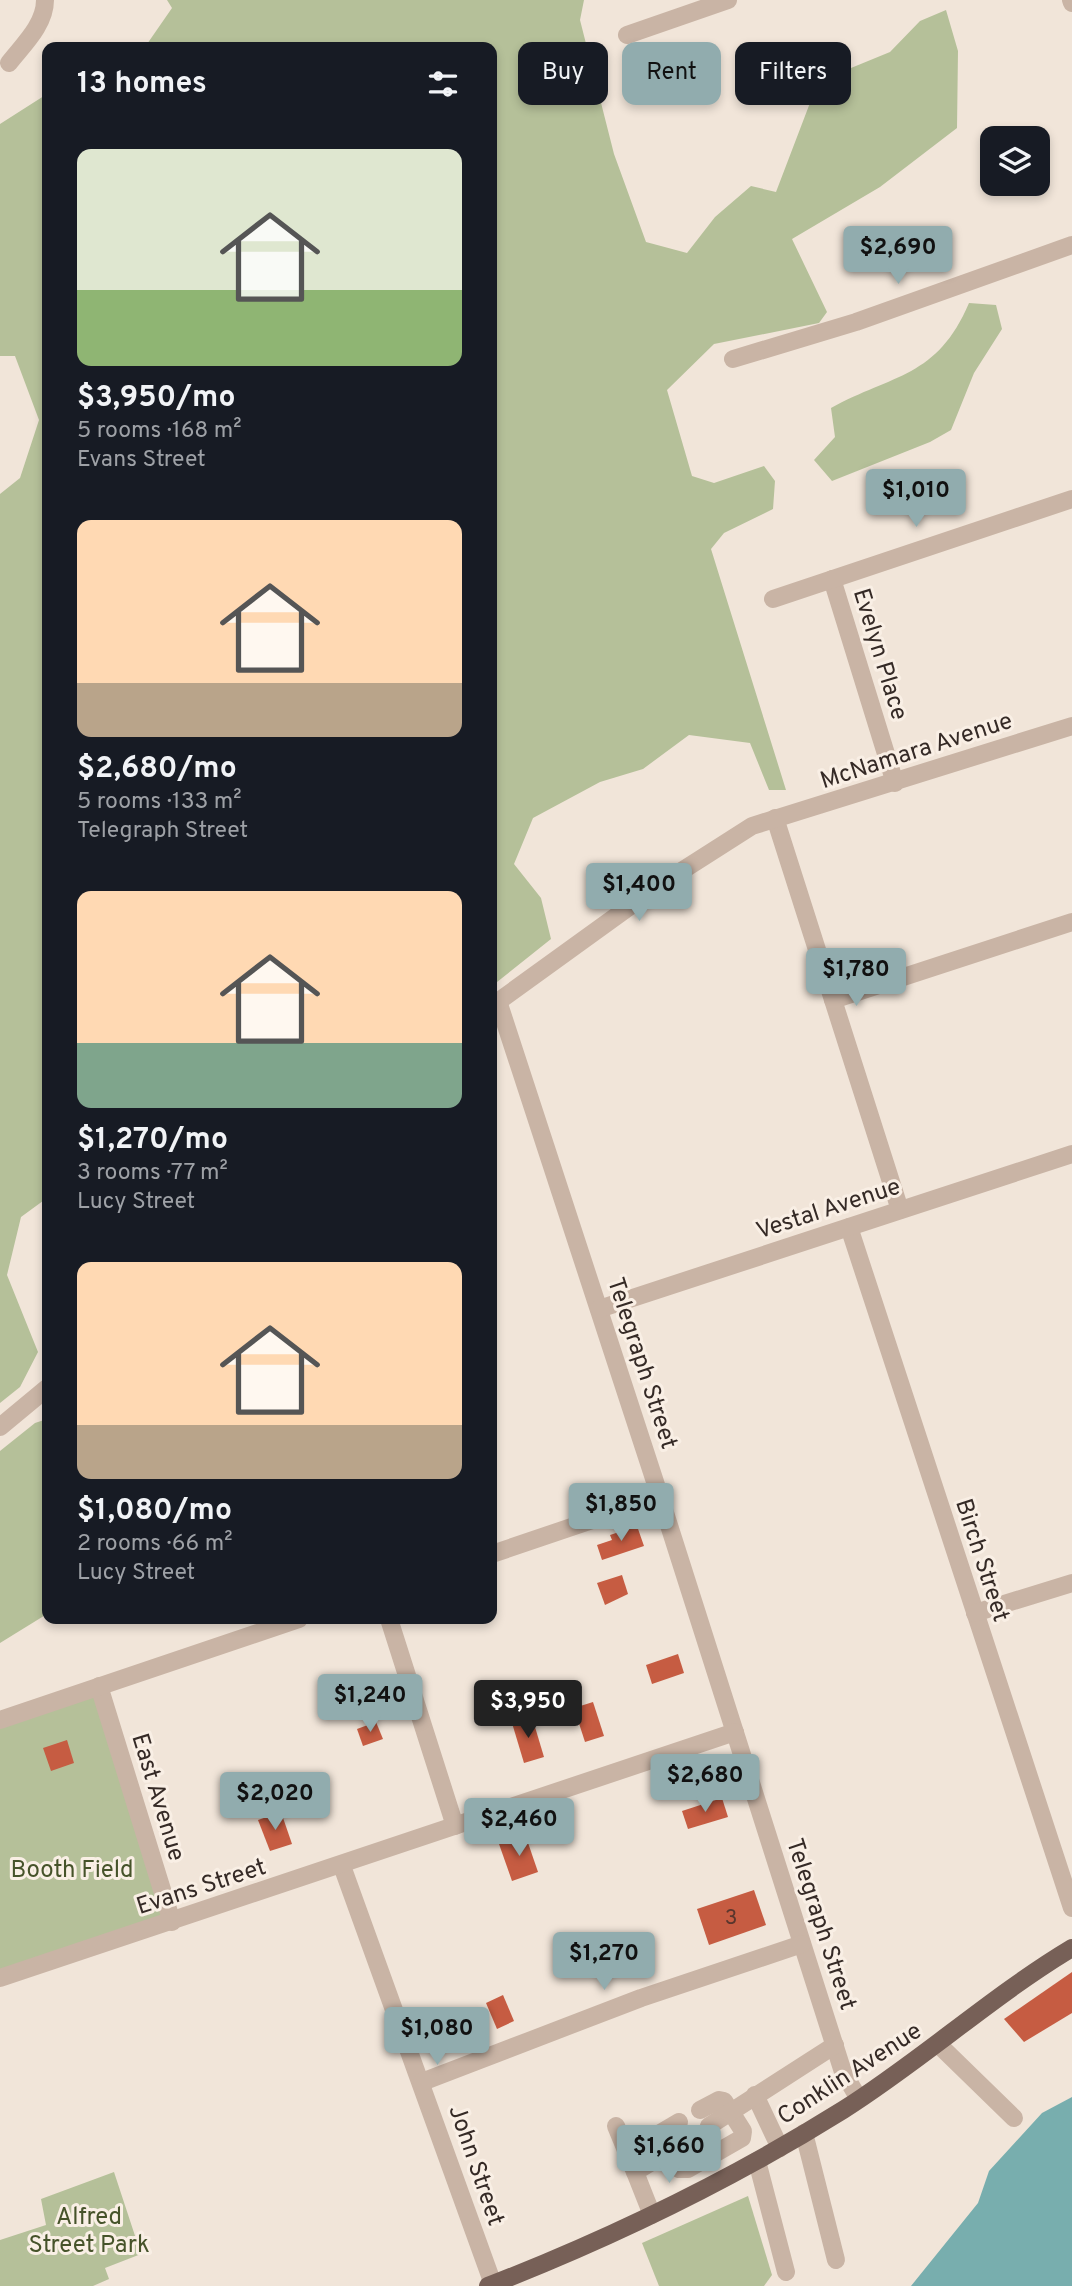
<!DOCTYPE html>
<meta charset="utf-8">
<style>
:root{--surface:#171b24;--page:#20242c;--text:#f1f3f6;--muted:#9ea1a6;--accent:#91acae}
body{margin:0;font-family:Overpass,sans-serif;background:var(--page);color:var(--text);height:100vh;display:flex;flex-direction:column;font-size:26px;white-space:nowrap}
*{box-sizing:border-box;margin:0}
p{font-size:23px;color:var(--muted)}
.icon{flex:none;width:38px;height:38px;fill:none;stroke:currentColor;stroke-width:2;stroke-linecap:round;stroke-linejoin:round}
.map{position:relative;flex:1;overflow:hidden}
.drawer{position:absolute;left:42px;top:42px;width:455px;height:1582px;display:flex;flex-direction:column;background:var(--surface);border-radius:14px;box-shadow:0 4px 10px #0003}
.drawer>*{flex:none}
.guide{position:absolute;left:518px;top:42px;width:448px;height:63px;display:flex;gap:14px}
.buttons{position:absolute;left:980px;top:126px;display:grid;gap:14px}
.buttons a{display:grid;place-items:center;width:70px;height:70px;border-radius:14px;background:var(--surface);box-shadow:0 4px 10px #0003;font-size:35px}
.price{position:absolute;translate:-50% -60px;padding:0 16px;border-radius:7px;background:var(--accent);color:#111;font-size:23px;line-height:46px;filter:drop-shadow(0 2px 4px #0008)}
.price::after{content:'';position:absolute;left:50%;top:42px;width:21px;height:16px;margin-left:-10px;background:inherit;clip-path:polygon(0 0,100% 0,50% 100%)}
.price.current{background:#222;color:#fff}
ul{padding:0;list-style:none}
li{display:grid;align-content:center;gap:14px;height:371px;padding:0 35px}
li span{display:grid;place-items:center;height:217px;border-radius:14px;color:#555}
li>.icon{margin-inline-start:auto}
span .icon{width:126px;height:126px;fill:#fffc;stroke-width:1}
li b{font-size:30px}
h2{display:flex;justify-content:space-between;align-items:center;height:84px;padding:0 35px;font-size:30px}
.tag{padding:0 24px;border-radius:14px;background:var(--surface);box-shadow:0 4px 10px #0003;font-size:24px;line-height:63px}
.tag.current{background:var(--accent);color:#111}
.map>svg:first-child{display:block}
.green{fill:#b5c099}
.water{fill:#78aeae}
.building{fill:#c65c42}
.lines{fill:none;stroke-linecap:round;stroke-linejoin:round}
.minor{stroke:#c9b4a5;stroke-width:18}
.major{stroke:#776057;stroke-width:18}
.labels{text-anchor:middle;stroke-width:6;stroke-linejoin:round;paint-order:stroke}
.number-label{font-size:21px;fill:#59362d}
.street-label{font-size:24px;fill:#352a26;stroke:#f9efe5}
.park-label{font-size:24px;fill:#46532a;stroke:#f9efe5}
</style>
<div class="map">
<svg width="1072" height="2286" viewBox="0 0 1072 2286">
<rect width="100%" height="100%" fill="#f1e5d9"/>
<g class="green">
<path d="M167 0H584L580 20 614 154 646 242 687 253 715 217 751 186 776 192 813 95 851 68 890 52 920 21 946 10 958 51 957 128 880 187 792 239 827 312 819 323 714 344 667 390 692 476 714 483 764 466 775 481 773 509 724 533 711 549 786 790H769L750 743 689 735 643 769 600 782 533 818 514 864 541 898 551 939 492 986V47H145L172 8Z"/>
<path d="M47 94V1198L21 1217 7 1275 38 1352 20 1387 0 1403V494L20 478 39 420 15 356H0V124Z"/>
<path d="M969 303 996 305 1002 329 974 373 951 430 930 442 832 481 814 460 835 437 831 408C893 374 937 378 969 303Z"/>
<path d="M47 1419V1614L0 1643V1451L35 1423Z"/>
<path d="M94 1695 164 1918 0 1971V1728Z"/>
<path d="M114 2172 141 2254 105 2268 109 2279 93 2286H0V2240L46 2225 41 2199Z"/>
<path d="M748 2196 772 2275 764 2286H659L642 2243Z"/>
</g>
<path class="water" d="M1072 2097V2286H911L978 2203 989 2171 1042 2113Z"/>
<g class="building">
<path d="M637 1526 644 1546 602 1560 597 1545 612 1540 610 1535Z"/>
<path d="M622 1575 628 1594 605 1605 597 1583Z"/>
<path d="M678 1654 684 1673 652 1684 646 1665Z"/>
<path d="M376 1685 382 1703 356 1713 350 1695Z"/>
<path d="M593 1702 604 1736 585 1742 574 1708Z"/>
<path d="M532 1717 544 1757 524 1763 512 1723Z"/>
<path d="M376 1722 383 1739 363 1746 357 1729Z"/>
<path d="M67 1740 74 1763 51 1771 43 1748Z"/>
<path d="M722 1798 728 1817 688 1829 682 1811Z"/>
<path d="M281 1812 292 1844 270 1851 258 1820Z"/>
<path d="M525 1834 538 1872 512 1881 499 1844Z"/>
<path d="M754 1890 766 1925 709 1945 697 1909Z"/>
<path d="M1072 1972V2013L1024 2042 1004 2019Z"/>
<path d="M503 1995 514 2021 497 2029 486 2003Z"/>
</g>
<g class="lines">
<g class="minor">
<path d="M1071 0 1072 3"/>
<path d="M627 35 728 0"/>
<path d="M9 63C23 45 45 25 45 0"/>
<path d="M733 359 856 322 1072 245"/>
<path d="M832 579 895 783"/>
<path d="M773 599 1072 499"/>
<path d="M775 818 900 1210"/>
<path d="M833 1000 1072 922"/>
<path d="M498 1001 660 1497 843 2072 859 2099"/>
<path d="M492 1006 658 886 752 826 1072 726"/>
<path d="M849 1227 1072 1908"/>
<path d="M599 1309 1072 1154"/>
<path d="M0 1427 47 1388"/>
<path d="M492 1554 660 1497"/>
<path d="M975 1613 1072 1583"/>
<path d="M389 1619 455 1826"/>
<path d="M99 1686 172 1922"/>
<path d="M0 1720 299 1619"/>
<path d="M342 1866 493 2284"/>
<path d="M0 1978 735 1732"/>
<path d="M938 2044 1014 2118"/>
<path d="M422 2082 641 1998 802 1944"/>
<path d="M755 2095 780 2148"/>
<path d="M679 2122 657 2135 666 2154 679 2169H688L742 2138 743 2131 724 2101 719 2100 700 2110"/>
<path d="M616 2126 635 2172"/>
<path d="M709 2126 835 2045"/>
<path d="M804 2133 836 2260"/>
<path d="M757 2161 786 2272"/>
<path d="M652 2215 635 2172 688 2140"/>
</g>
<path class="major" d="M488 2286C611 2238 731 2180 843 2110 922 2060 992 1996 1072 1948"/>
</g>
<g class="labels">
<g class="number-label">
<text x="731" y="1924">3</text>
</g>
<g class="street-label">
<text transform="translate(881 654) rotate(73)" y="8">Evelyn Place</text>
<text transform="translate(916 750) rotate(-18)" y="8">McNamara Avenue</text>
<text transform="translate(828 1208) rotate(-18)" y="8">Vestal Avenue</text>
<text transform="translate(643 1363) rotate(72)" y="8">Telegraph Street</text>
<text transform="translate(983 1560) rotate(72)" y="8">Birch Street</text>
<text transform="translate(159 1797) rotate(73)" y="8">East Avenue</text>
<text transform="translate(201 1886) rotate(-18)" y="8">Evans Street</text>
<text transform="translate(822 1924) rotate(72)" y="8">Telegraph Street</text>
<text transform="translate(849 2073) rotate(-33)" y="8">Conklin Avenue</text>
<text transform="translate(477 2165) rotate(71)" y="8">John Street</text>
</g>
<g class="park-label">
<text x="72" y="1877">Booth Field</text>
<text x="89" y="2224">Alfred<tspan x="89" dy="28">Street Park</tspan></text>
</g>
</g>
</svg>
<div class="buttons">
<a><svg class="icon" aria-label="layers" viewBox="0 0 24 24"><path d="M12 4l9 5-9 5-9-5zM3 14l9 5 9-5"/></svg></a>
</div>
<b class="price" style="left:898px;top:286px">$2,690</b>
<b class="price" style="left:916px;top:529px">$1,010</b>
<b class="price" style="left:639px;top:923px">$1,400</b>
<b class="price" style="left:856px;top:1008px">$1,780</b>
<b class="price" style="left:621px;top:1543px">$1,850</b>
<b class="price" style="left:370px;top:1734px">$1,240</b>
<b class="price current" style="left:528px;top:1740px">$3,950</b>
<b class="price" style="left:705px;top:1814px">$2,680</b>
<b class="price" style="left:275px;top:1832px">$2,020</b>
<b class="price" style="left:519px;top:1858px">$2,460</b>
<b class="price" style="left:604px;top:1992px">$1,270</b>
<b class="price" style="left:437px;top:2067px">$1,080</b>
<b class="price" style="left:669px;top:2185px">$1,660</b>
<div class="guide">
<a class="tag">Buy</a>
<a class="tag current">Rent</a>
<a class="tag">Filters</a>
</div>
<section class="drawer">
<h2>13 homes<svg class="icon" aria-label="filters" viewBox="0 0 24 24"><path d="M4 7h16M4 17h16"/><circle cx="9" cy="7" r="2"/><circle cx="15" cy="17" r="2"/></svg></h2>
<ul>
<li><span style="background:linear-gradient(#dfe7d0 65%,#8fb573 0)"><svg class="icon" aria-label="home" viewBox="0 0 24 24"><path d="M3 11l9-7 9 7M6 9v11h12V9"/></svg></span><div><b>$3,950/mo</b><p>5 rooms · 168 m²</p><p>Evans Street</p></div></li>
<li><span style="background:linear-gradient(#ffd9b3 75%,#b9a48a 0)"><svg class="icon" aria-label="home" viewBox="0 0 24 24"><path d="M3 11l9-7 9 7M6 9v11h12V9"/></svg></span><div><b>$2,680/mo</b><p>5 rooms · 133 m²</p><p>Telegraph Street</p></div></li>
<li><span style="background:linear-gradient(#ffd9b3 70%,#7fa58c 0)"><svg class="icon" aria-label="home" viewBox="0 0 24 24"><path d="M3 11l9-7 9 7M6 9v11h12V9"/></svg></span><div><b>$1,270/mo</b><p>3 rooms · 77 m²</p><p>Lucy Street</p></div></li>
<li><span style="background:linear-gradient(#ffd9b3 75%,#b9a48a 0)"><svg class="icon" aria-label="home" viewBox="0 0 24 24"><path d="M3 11l9-7 9 7M6 9v11h12V9"/></svg></span><div><b>$1,080/mo</b><p>2 rooms · 66 m²</p><p>Lucy Street</p></div></li>
</ul>
</section>
</div>
